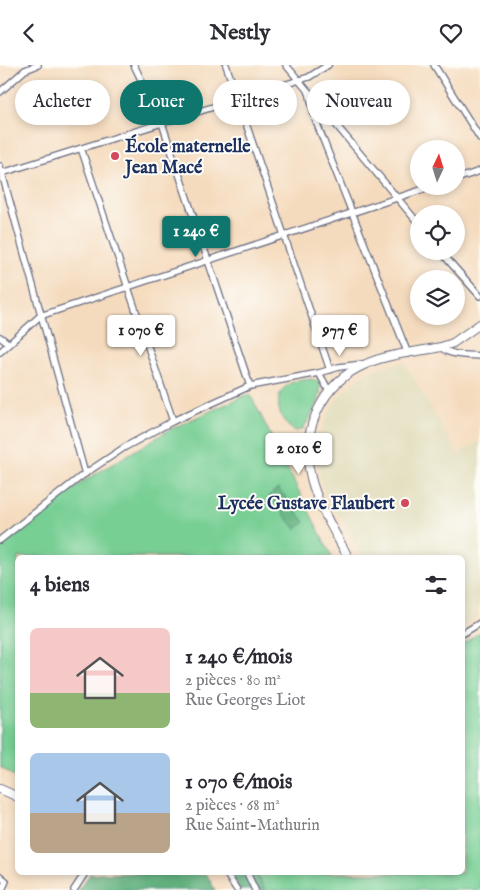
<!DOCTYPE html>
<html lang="fr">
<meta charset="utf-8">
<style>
:root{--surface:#fff;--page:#f2f2f3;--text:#2b2b33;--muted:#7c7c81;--accent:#0f766e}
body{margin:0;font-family:"IM FELL English",serif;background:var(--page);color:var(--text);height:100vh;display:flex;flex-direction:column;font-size:19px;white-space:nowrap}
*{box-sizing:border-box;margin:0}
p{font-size:16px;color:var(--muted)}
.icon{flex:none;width:28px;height:28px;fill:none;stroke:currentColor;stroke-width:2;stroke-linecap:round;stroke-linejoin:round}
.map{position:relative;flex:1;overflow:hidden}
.sheet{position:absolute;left:15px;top:490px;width:450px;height:320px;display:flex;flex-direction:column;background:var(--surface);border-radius:8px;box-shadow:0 2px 8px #0003}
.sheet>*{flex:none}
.top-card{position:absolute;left:15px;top:15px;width:450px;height:45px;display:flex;gap:10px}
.needle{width:32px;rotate:4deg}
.buttons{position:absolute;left:410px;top:75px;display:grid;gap:10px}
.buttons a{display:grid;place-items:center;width:55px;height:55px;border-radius:50%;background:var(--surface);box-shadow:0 2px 8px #0003;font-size:25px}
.price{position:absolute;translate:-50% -42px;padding:0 11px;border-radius:5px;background:#fff;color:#222;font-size:16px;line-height:32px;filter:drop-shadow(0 1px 2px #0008)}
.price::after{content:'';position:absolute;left:50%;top:30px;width:15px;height:11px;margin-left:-8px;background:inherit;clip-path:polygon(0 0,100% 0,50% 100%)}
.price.selected{background:var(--accent);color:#fff}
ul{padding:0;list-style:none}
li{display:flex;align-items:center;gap:15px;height:125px;padding:0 15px}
li span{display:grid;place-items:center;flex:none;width:140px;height:100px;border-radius:8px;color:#555}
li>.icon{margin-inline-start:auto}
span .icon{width:60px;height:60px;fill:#fffc;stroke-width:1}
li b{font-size:21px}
h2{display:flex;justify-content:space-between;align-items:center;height:60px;padding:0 15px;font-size:21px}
.tag{padding:0 18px;border-radius:22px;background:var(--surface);box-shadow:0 2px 8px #0003;font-size:18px;line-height:45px}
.tag.selected{background:var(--accent);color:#fff}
header{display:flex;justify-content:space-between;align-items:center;height:65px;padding:0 15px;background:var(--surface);font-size:22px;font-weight:800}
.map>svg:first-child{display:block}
.built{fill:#e1dcba}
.green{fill:#78cf94;stroke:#4a7f79}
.forest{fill:#62b27e;stroke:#3e706e}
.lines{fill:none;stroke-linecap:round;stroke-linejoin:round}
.minor-casing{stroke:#676b80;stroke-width:8}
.tertiary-casing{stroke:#676b80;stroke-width:10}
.minor{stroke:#fff;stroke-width:5.5}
.tertiary{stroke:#fff;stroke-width:8}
.poi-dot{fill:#d1495b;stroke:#fdfcf7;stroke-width:2}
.labels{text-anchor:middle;stroke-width:4;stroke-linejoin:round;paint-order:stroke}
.poi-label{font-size:18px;font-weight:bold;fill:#1b2f5e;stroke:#fdfcf7;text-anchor:start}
</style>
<header><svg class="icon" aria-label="back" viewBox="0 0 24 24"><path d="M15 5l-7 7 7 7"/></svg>Nestly<svg class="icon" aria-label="heart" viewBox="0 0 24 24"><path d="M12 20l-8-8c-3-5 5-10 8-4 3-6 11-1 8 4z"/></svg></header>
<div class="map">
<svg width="480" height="825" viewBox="0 0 480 825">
<rect width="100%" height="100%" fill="#fdfcf7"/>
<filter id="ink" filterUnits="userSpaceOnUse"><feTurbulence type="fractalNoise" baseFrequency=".02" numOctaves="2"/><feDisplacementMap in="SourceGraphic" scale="10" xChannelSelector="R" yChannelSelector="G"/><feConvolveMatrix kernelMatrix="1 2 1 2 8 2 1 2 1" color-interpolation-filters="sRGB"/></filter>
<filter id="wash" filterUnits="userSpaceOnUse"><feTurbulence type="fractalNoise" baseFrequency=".0096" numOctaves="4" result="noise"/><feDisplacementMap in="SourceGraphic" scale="20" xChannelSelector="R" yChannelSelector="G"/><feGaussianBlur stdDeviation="1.12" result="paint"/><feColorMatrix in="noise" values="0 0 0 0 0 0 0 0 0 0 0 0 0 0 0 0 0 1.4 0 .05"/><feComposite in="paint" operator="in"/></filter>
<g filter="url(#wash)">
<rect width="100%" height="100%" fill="#f5dbbe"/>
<path class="built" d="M404 297 458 389 480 376V543L475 546 477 551 463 562 462 492H362L343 454 337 449 325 428 318 406 319 375 328 348 334 338 342 328 362 311 380 303Z"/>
<g class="green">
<path d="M311 314 318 316C326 331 310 351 303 364L296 366C278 359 270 328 291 318 296 315 305 315 311 314Z"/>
<path d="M246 330 251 331 332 492H18L17 713 0 702V482L84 416 171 364Z"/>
<path d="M480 567V825H265L256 808H462L463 579Z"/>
</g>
<g class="forest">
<path d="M278 423 305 457 296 464 269 431Z"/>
<path d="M91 808 96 810 99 808H104L106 809 137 808H196V809L207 810 215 825H78Z"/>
<path d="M230 808H255L265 825H241Z"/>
</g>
</g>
<g filter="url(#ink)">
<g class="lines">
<defs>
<g id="minor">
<path d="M134 0 162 58 250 321"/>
<path d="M226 0 330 305"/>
<path d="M286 0 419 159"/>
<path d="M434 0 480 73"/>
<path d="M0 27 25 5 38 0"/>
<path d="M309 27 315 54 408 289"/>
<path d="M81 83 173 356"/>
<path d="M0 101 85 409"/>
<path d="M2 108 309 12 328 0"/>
<path d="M456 114 480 106"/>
<path d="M440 186 480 231"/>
<path d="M0 272 9 279"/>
<path d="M441 282C450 291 467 290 480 291"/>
<path d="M0 287 40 251 433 121"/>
<path d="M319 308 329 326"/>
<path d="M0 475 83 410 125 382 173 356 250 321 319 308 339 302 363 299"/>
<path d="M462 569 480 558"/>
<path d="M226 808 237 825"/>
<path d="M247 808 255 825"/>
<path d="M0 811 6 816 2 825"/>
<path d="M74 825 85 808"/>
</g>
<g id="tertiary">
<path d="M348 492C335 467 318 441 311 413 299 367 322 317 366 299 388 289 417 287 441 282L453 278 480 259"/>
<path d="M0 724 18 732"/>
</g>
</defs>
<use href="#minor" class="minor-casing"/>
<use href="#tertiary" class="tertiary-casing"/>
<use href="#minor" class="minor"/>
<use href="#tertiary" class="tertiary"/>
</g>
</g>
<g class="poi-dot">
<circle cx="115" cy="91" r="5"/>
<circle cx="405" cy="438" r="5"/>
</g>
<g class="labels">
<g class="poi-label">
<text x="125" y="87">École maternelle<tspan x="125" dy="21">Jean Macé</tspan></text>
<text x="395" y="444" text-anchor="end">Lycée Gustave Flaubert</text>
</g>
</g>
</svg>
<div class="buttons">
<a><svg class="needle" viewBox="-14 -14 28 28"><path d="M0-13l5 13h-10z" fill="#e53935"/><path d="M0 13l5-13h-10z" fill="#7c7c81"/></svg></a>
<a><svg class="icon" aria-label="locate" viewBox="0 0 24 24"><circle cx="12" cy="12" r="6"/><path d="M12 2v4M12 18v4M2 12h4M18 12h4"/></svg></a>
<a><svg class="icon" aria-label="layers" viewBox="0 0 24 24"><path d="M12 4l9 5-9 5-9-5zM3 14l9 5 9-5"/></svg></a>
</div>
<b class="price selected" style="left:196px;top:193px">1 240 €</b>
<b class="price" style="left:141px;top:292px">1 070 €</b>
<b class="price" style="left:340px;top:292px">977 €</b>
<b class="price" style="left:299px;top:410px">2 010 €</b>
<div class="top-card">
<a class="tag">Acheter</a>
<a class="tag selected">Louer</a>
<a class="tag">Filtres</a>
<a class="tag">Nouveau</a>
</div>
<section class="sheet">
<h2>4 biens<svg class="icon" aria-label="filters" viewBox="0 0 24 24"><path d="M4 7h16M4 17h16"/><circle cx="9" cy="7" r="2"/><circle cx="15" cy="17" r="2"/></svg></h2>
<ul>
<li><span style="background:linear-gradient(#f6c9c9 65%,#8fb573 0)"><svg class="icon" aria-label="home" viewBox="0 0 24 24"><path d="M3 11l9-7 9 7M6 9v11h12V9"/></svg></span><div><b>1 240 €/mois</b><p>2 pièces · 80 m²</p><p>Rue Georges Liot</p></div></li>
<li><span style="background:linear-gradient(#a9c7e8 60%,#b9a48a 0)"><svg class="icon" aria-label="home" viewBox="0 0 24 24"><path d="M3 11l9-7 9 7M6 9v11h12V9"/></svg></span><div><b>1 070 €/mois</b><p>2 pièces · 68 m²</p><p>Rue Saint-Mathurin</p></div></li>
</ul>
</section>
</div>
